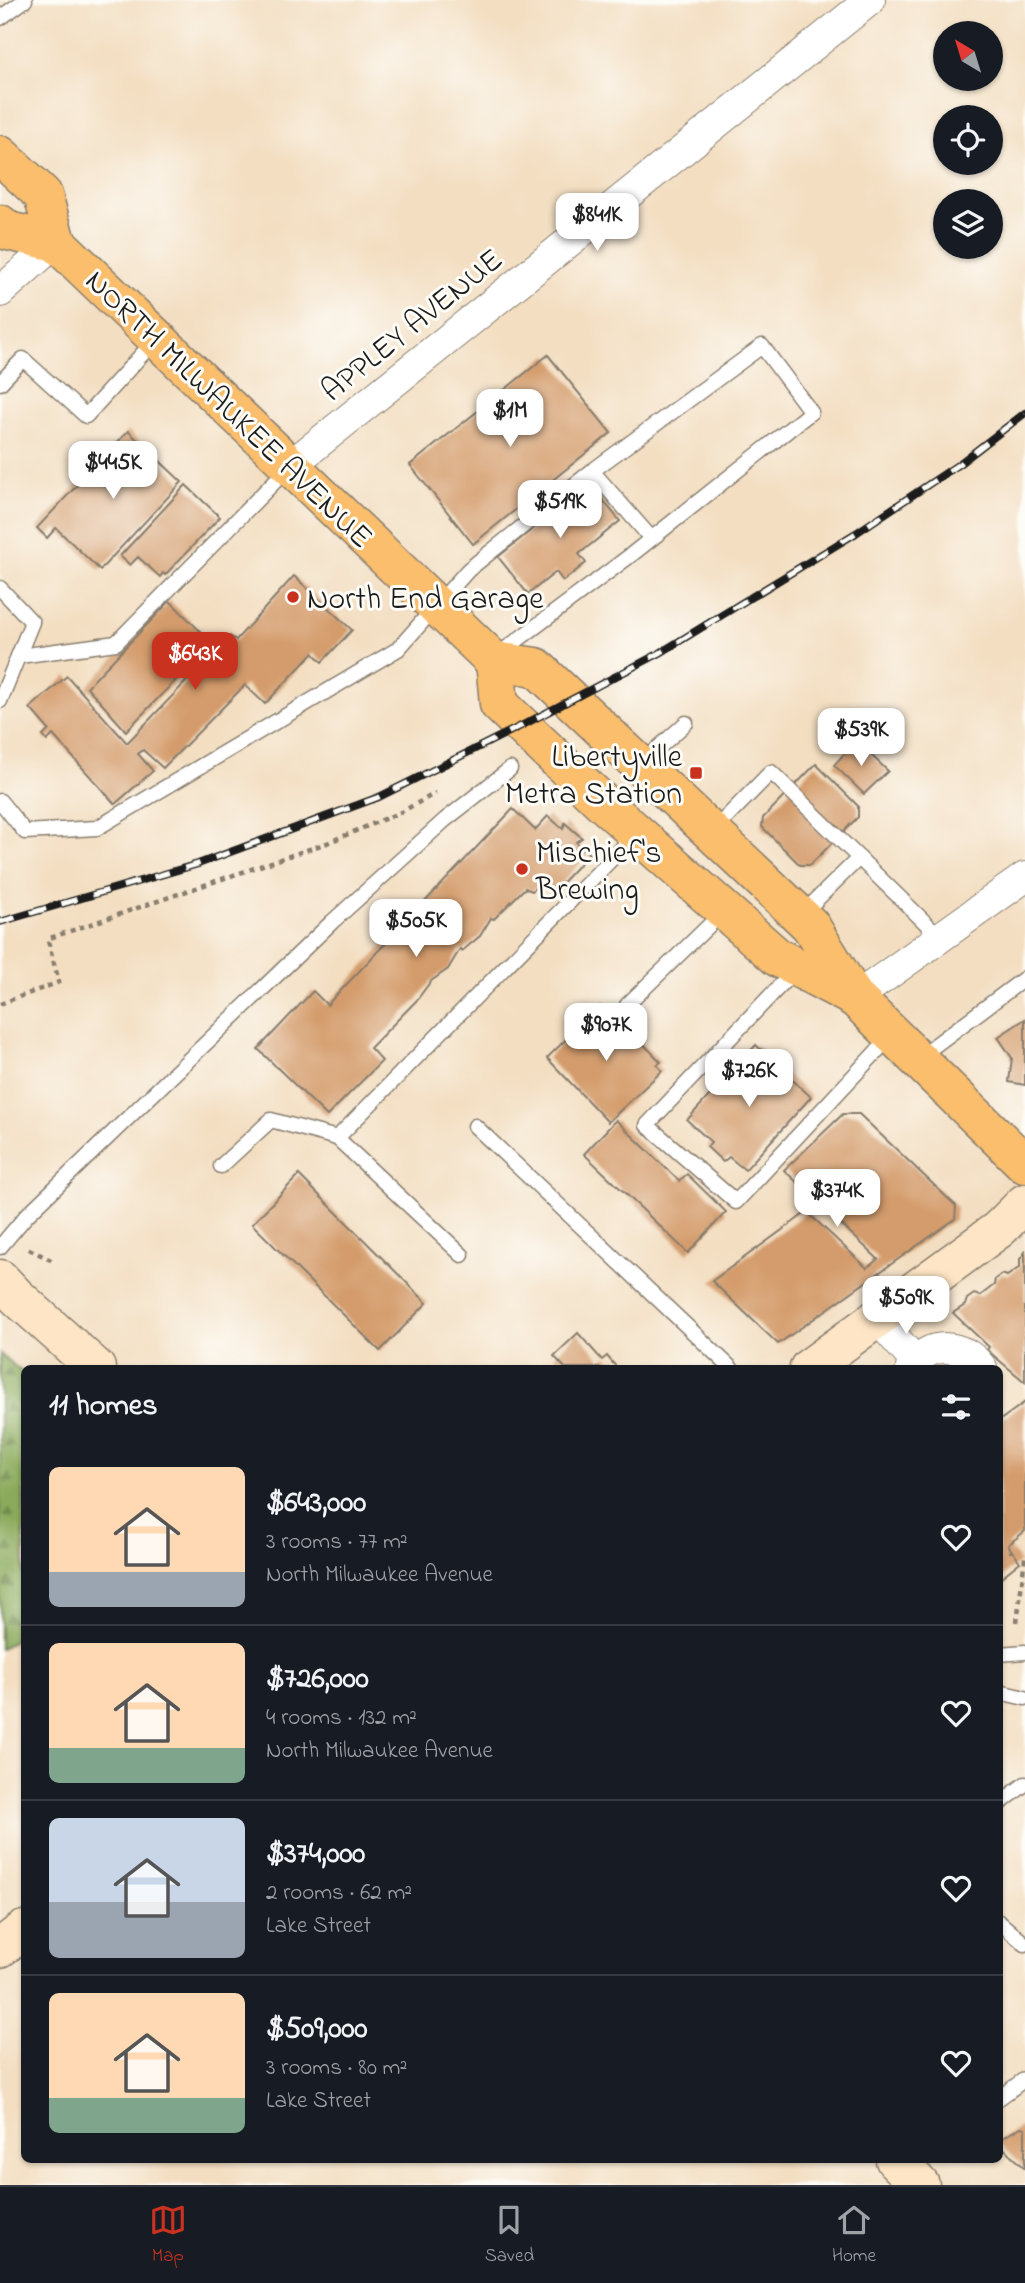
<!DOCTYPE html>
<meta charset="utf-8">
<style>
:root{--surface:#171b24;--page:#20242c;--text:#f1f3f6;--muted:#9ea1a6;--line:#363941;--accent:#c8321e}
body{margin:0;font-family:"Indie Flower",sans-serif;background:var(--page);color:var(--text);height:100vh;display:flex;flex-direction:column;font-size:26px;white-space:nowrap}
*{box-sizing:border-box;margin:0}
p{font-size:23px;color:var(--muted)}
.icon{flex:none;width:38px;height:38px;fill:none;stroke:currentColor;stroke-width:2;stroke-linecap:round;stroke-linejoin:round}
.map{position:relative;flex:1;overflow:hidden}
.panel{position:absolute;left:21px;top:1365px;width:982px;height:798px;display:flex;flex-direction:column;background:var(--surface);border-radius:10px;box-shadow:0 2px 5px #0004}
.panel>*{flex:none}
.needle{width:46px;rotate:322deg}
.buttons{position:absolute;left:933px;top:21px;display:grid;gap:14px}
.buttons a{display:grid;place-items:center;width:70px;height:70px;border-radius:50%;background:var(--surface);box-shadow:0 2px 5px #0004;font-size:35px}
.price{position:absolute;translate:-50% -60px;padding:0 16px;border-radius:14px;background:#fff;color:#222;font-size:23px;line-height:46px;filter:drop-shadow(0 2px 4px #0008)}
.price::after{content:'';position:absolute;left:50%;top:42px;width:21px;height:16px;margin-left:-10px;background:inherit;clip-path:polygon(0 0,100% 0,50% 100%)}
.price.current{background:var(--accent);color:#fff}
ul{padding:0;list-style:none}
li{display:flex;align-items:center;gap:21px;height:175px;padding:0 28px}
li+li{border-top:2px solid var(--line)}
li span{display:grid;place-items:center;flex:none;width:196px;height:140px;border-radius:10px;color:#555}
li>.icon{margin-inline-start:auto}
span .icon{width:84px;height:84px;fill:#fffc;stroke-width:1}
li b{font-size:30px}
h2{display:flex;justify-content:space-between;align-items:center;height:84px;padding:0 28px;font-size:30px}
.dock{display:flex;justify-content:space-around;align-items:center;height:98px;border-top:2px solid var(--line);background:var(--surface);font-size:19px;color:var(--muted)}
.dock a{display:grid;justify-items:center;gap:4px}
.dock .current{color:var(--accent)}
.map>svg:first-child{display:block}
.forest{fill:url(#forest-firs);stroke:#54633c;stroke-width:2}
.building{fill:#d49c6c}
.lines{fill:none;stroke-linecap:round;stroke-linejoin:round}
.lane-casing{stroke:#887d6e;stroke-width:17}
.street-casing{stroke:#887d6e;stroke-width:32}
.secondary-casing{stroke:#887d6e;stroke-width:41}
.primary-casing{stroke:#887d6e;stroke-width:41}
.path{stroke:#887d6e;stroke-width:4.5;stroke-dasharray:5 5;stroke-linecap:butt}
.lane{stroke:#fff;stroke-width:14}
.street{stroke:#fff;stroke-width:30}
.secondary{stroke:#fde5c5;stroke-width:38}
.primary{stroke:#fabe6d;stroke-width:38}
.rail-casing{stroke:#1c1c1c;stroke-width:8}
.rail{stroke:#fdfcf7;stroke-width:5;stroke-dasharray:16;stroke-linecap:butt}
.poi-dot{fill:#c8321e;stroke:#fdfcf7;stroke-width:2.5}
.labels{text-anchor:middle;stroke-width:6;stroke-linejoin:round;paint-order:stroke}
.street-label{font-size:32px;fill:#1c1c1c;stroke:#fdfcf7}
.poi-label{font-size:32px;fill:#1c1c1c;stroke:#fdfcf7;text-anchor:start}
</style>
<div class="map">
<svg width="1025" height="2185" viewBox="0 0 1025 2185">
<defs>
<pattern id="forest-firs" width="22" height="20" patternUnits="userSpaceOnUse" patternTransform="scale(1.75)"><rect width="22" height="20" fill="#8baa5c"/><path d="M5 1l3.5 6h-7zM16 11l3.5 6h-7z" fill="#718a4b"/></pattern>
</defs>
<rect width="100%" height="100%" fill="#fdfcf7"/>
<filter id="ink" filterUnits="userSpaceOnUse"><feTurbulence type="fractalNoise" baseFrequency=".0143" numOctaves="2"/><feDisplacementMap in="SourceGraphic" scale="14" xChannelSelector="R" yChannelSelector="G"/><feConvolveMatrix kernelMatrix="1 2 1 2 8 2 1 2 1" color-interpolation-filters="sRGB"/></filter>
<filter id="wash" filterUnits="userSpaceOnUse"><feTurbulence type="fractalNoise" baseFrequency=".00686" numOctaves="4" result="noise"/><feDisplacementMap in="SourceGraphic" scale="28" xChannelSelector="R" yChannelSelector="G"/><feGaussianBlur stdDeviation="1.57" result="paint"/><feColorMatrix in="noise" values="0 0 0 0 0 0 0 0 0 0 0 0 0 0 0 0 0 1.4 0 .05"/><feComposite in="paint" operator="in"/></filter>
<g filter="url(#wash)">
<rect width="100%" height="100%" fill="#f3dec1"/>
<path class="forest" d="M0 1354 24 1374V1634L0 1649Z"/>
<g id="blocks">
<g class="building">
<path d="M548 355 611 433 473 544 410 465Z"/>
<path d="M128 431 182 482 100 570 56 528 47 538 37 528Z"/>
<path d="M589 483 620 521 579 554 586 563 563 581 556 572 528 594 498 557Z"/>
<path d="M186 485 220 517 165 575 163 573 160 577 138 557 130 565 120 556Z"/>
<path d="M294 576 352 630 322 662 313 653 265 704 245 685 163 768 143 750 138 754 153 771 115 804 53 735 47 741 43 736 49 730 30 708 67 676 127 743 230 636 236 640Z"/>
<path d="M170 601 212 643 126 731 87 687Z"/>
<path d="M856 741 888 771 864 794 834 765Z"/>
<path d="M816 764 858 806V817L810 865H800L762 827 763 818Z"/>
<path d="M513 809 535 830 548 816 563 829 565 823 582 838 576 842 589 854 554 891 543 881 532 891 525 888 494 919 491 918 480 936 462 951 460 949 448 969 431 981 416 1001 370 1048 382 1061 327 1116 258 1049 313 991 327 1005Z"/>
<path d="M600 1006 615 1022 618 1018 661 1062 657 1065 662 1071 608 1122 547 1058Z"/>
<path d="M1025 1019V1085L1009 1082 1012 1058 998 1037Z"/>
<path d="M756 1045 771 1059 773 1057 785 1068 783 1071 811 1097 745 1170 729 1157 723 1162 707 1147 711 1142 687 1120Z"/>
<path d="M843 1114H859L956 1206 955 1219 778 1344 712 1281 807 1212 867 1268 878 1259 784 1170Z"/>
<path d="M616 1120 679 1181 687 1174 726 1212 688 1253 584 1154Z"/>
<path d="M299 1175 427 1303 380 1351 252 1224Z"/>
<path d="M1025 1252V1382L987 1350 989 1347 953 1313 965 1305 967 1299 974 1294 980 1296 994 1285 995 1279 1002 1274 1007 1276 1020 1267V1259Z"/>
<path d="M578 1333 602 1360 607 1356 617 1368H565L554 1356Z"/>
<path d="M1025 1402V1531L1008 1545 1012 1551 1009 1552H1013L1020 1562 999 1579V1421Z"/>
<path d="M1021 2127 1025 2128V2168L999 2144V2140Z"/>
</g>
</g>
</g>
<g filter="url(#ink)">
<use href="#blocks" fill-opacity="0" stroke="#887d6e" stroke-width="2"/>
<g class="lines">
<defs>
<g id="lane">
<path d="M0 18 25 0"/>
<path d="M0 383 23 359 86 416 156 339"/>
<path d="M0 588 32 622 0 701"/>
<path d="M499 654 631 555 811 412 762 346 592 471"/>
<path d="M19 656 116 643 289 467"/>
<path d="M656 750 686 723"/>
<path d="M0 801 25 832 97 828 398 649 468 570 592 471 651 538"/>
<path d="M726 818 771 772 940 937"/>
<path d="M801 915 859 858"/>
<path d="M796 969 647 1125 736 1202 890 1037"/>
<path d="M627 1005 724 911"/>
<path d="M918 1058 1025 978"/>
<path d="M475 1126 731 1368"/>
<path d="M337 1138 462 1255"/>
<path d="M221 1166 271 1120 337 1138 636 834"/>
<path d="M0 1247 27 1215 332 922 445 820 510 769"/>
<path d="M999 1654 1025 1652"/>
<path d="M999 1692 1025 1698"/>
<path d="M999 1804 1025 1784"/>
<path d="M999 1922 1025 1944"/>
<path d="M999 2098 1025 2079"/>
</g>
<g id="street">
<path d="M0 292 56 242"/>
<path d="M291 465 870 0"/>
<path d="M855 998 1025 877"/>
<path d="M877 1318 915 1361"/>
<path d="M911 1368C928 1340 964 1343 982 1368"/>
</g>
<g id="secondary">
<path d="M0 1279 17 1297 96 1368"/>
<path d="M809 1368 999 1229 1025 1203"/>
<path d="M0 1948 24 1930"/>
<path d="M895 2160 920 2185"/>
</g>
<g id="primary">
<path d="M0 155 43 195 56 242 492 659 495 661 536 667 810 925 855 998 1025 1164"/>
<path d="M0 224 8 231 56 242"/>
<path d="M495 661 499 704 603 803 777 957 853 997"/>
</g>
</defs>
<use href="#lane" class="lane-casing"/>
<use href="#street" class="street-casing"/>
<use href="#secondary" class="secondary-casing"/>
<use href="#primary" class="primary-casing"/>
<g class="path">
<path d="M0 1004 59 982 48 941 50 938 327 843 401 812 436 793"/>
<path d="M29 1249 55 1262"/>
<path d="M1017 1622 1025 1557"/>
</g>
<use href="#lane" class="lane"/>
<use href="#street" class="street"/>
<use href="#secondary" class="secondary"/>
<use href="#primary" class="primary"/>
<defs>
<path id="rail" d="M0 922 198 864 379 797 521 726 660 653 856 533 959 464 1025 413"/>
</defs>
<use href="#rail" class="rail-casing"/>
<use href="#rail" class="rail"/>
</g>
</g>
<g class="poi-dot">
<circle cx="293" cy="597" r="7"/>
<rect x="689" y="766" width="14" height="14" rx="3.5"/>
<circle cx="522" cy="869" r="7"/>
</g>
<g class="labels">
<g class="street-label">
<text transform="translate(411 324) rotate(-39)" y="11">APPLEY AVENUE</text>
<text transform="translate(230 408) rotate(44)" y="11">NORTH MILWAUKEE AVENUE</text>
</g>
<g class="poi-label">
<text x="307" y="608">North End Garage</text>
<text x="682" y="766" text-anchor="end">Libertyville<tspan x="682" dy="37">Metra Station</tspan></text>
<text x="536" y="862">Mischief's<tspan x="536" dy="37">Brewing</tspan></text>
</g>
</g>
</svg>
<div class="buttons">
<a><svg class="needle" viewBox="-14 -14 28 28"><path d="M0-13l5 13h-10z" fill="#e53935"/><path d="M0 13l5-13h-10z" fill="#9ea1a6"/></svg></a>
<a><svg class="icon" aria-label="locate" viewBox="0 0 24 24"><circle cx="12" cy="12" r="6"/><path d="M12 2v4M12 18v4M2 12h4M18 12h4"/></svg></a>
<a><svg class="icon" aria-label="layers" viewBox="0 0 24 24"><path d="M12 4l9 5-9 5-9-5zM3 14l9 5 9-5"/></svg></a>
</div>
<b class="price" style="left:597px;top:253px">$841K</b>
<b class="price" style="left:510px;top:449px">$1M</b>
<b class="price" style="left:113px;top:501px">$445K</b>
<b class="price" style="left:560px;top:540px">$519K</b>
<b class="price current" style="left:195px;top:692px">$643K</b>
<b class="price" style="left:861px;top:768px">$539K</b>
<b class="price" style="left:416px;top:959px">$505K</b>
<b class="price" style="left:606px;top:1063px">$907K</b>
<b class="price" style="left:749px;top:1109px">$726K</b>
<b class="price" style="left:837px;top:1229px">$374K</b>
<b class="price" style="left:906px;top:1336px">$509K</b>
<section class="panel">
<h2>11 homes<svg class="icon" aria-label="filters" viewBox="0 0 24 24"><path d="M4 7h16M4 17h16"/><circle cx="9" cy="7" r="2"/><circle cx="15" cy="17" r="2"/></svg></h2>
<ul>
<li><span style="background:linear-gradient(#ffd9b3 75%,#9aa5b1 0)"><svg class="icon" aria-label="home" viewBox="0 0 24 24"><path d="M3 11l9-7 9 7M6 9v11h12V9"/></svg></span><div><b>$643,000</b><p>3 rooms · 77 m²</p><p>North Milwaukee Avenue</p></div><svg class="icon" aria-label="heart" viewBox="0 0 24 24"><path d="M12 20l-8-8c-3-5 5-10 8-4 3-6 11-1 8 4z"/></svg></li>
<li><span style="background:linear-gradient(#ffd9b3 75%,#7fa58c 0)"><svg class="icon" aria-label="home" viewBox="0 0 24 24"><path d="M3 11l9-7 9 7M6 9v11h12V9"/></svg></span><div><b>$726,000</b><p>4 rooms · 132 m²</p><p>North Milwaukee Avenue</p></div><svg class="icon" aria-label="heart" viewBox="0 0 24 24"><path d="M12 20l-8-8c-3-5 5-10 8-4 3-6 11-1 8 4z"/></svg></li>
<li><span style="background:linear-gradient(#c9d6e8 60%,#9aa5b1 0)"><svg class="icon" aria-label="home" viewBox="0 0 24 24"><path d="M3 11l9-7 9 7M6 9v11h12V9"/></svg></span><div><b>$374,000</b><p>2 rooms · 62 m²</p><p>Lake Street</p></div><svg class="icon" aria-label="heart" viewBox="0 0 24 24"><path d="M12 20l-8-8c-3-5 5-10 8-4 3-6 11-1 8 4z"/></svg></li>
<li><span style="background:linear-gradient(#ffd9b3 75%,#7fa58c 0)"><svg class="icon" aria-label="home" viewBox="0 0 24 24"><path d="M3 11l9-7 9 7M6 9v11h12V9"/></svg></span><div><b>$509,000</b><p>3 rooms · 80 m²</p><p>Lake Street</p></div><svg class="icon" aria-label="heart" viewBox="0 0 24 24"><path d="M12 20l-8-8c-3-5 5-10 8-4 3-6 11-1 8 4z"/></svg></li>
</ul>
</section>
</div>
<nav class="dock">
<a class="current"><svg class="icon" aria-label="map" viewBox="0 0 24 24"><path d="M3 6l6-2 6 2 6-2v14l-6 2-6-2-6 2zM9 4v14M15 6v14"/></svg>Map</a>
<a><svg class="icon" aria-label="saved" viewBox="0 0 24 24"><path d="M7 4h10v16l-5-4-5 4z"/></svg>Saved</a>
<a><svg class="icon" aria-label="home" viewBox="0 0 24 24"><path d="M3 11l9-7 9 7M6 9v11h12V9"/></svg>Home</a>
</nav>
